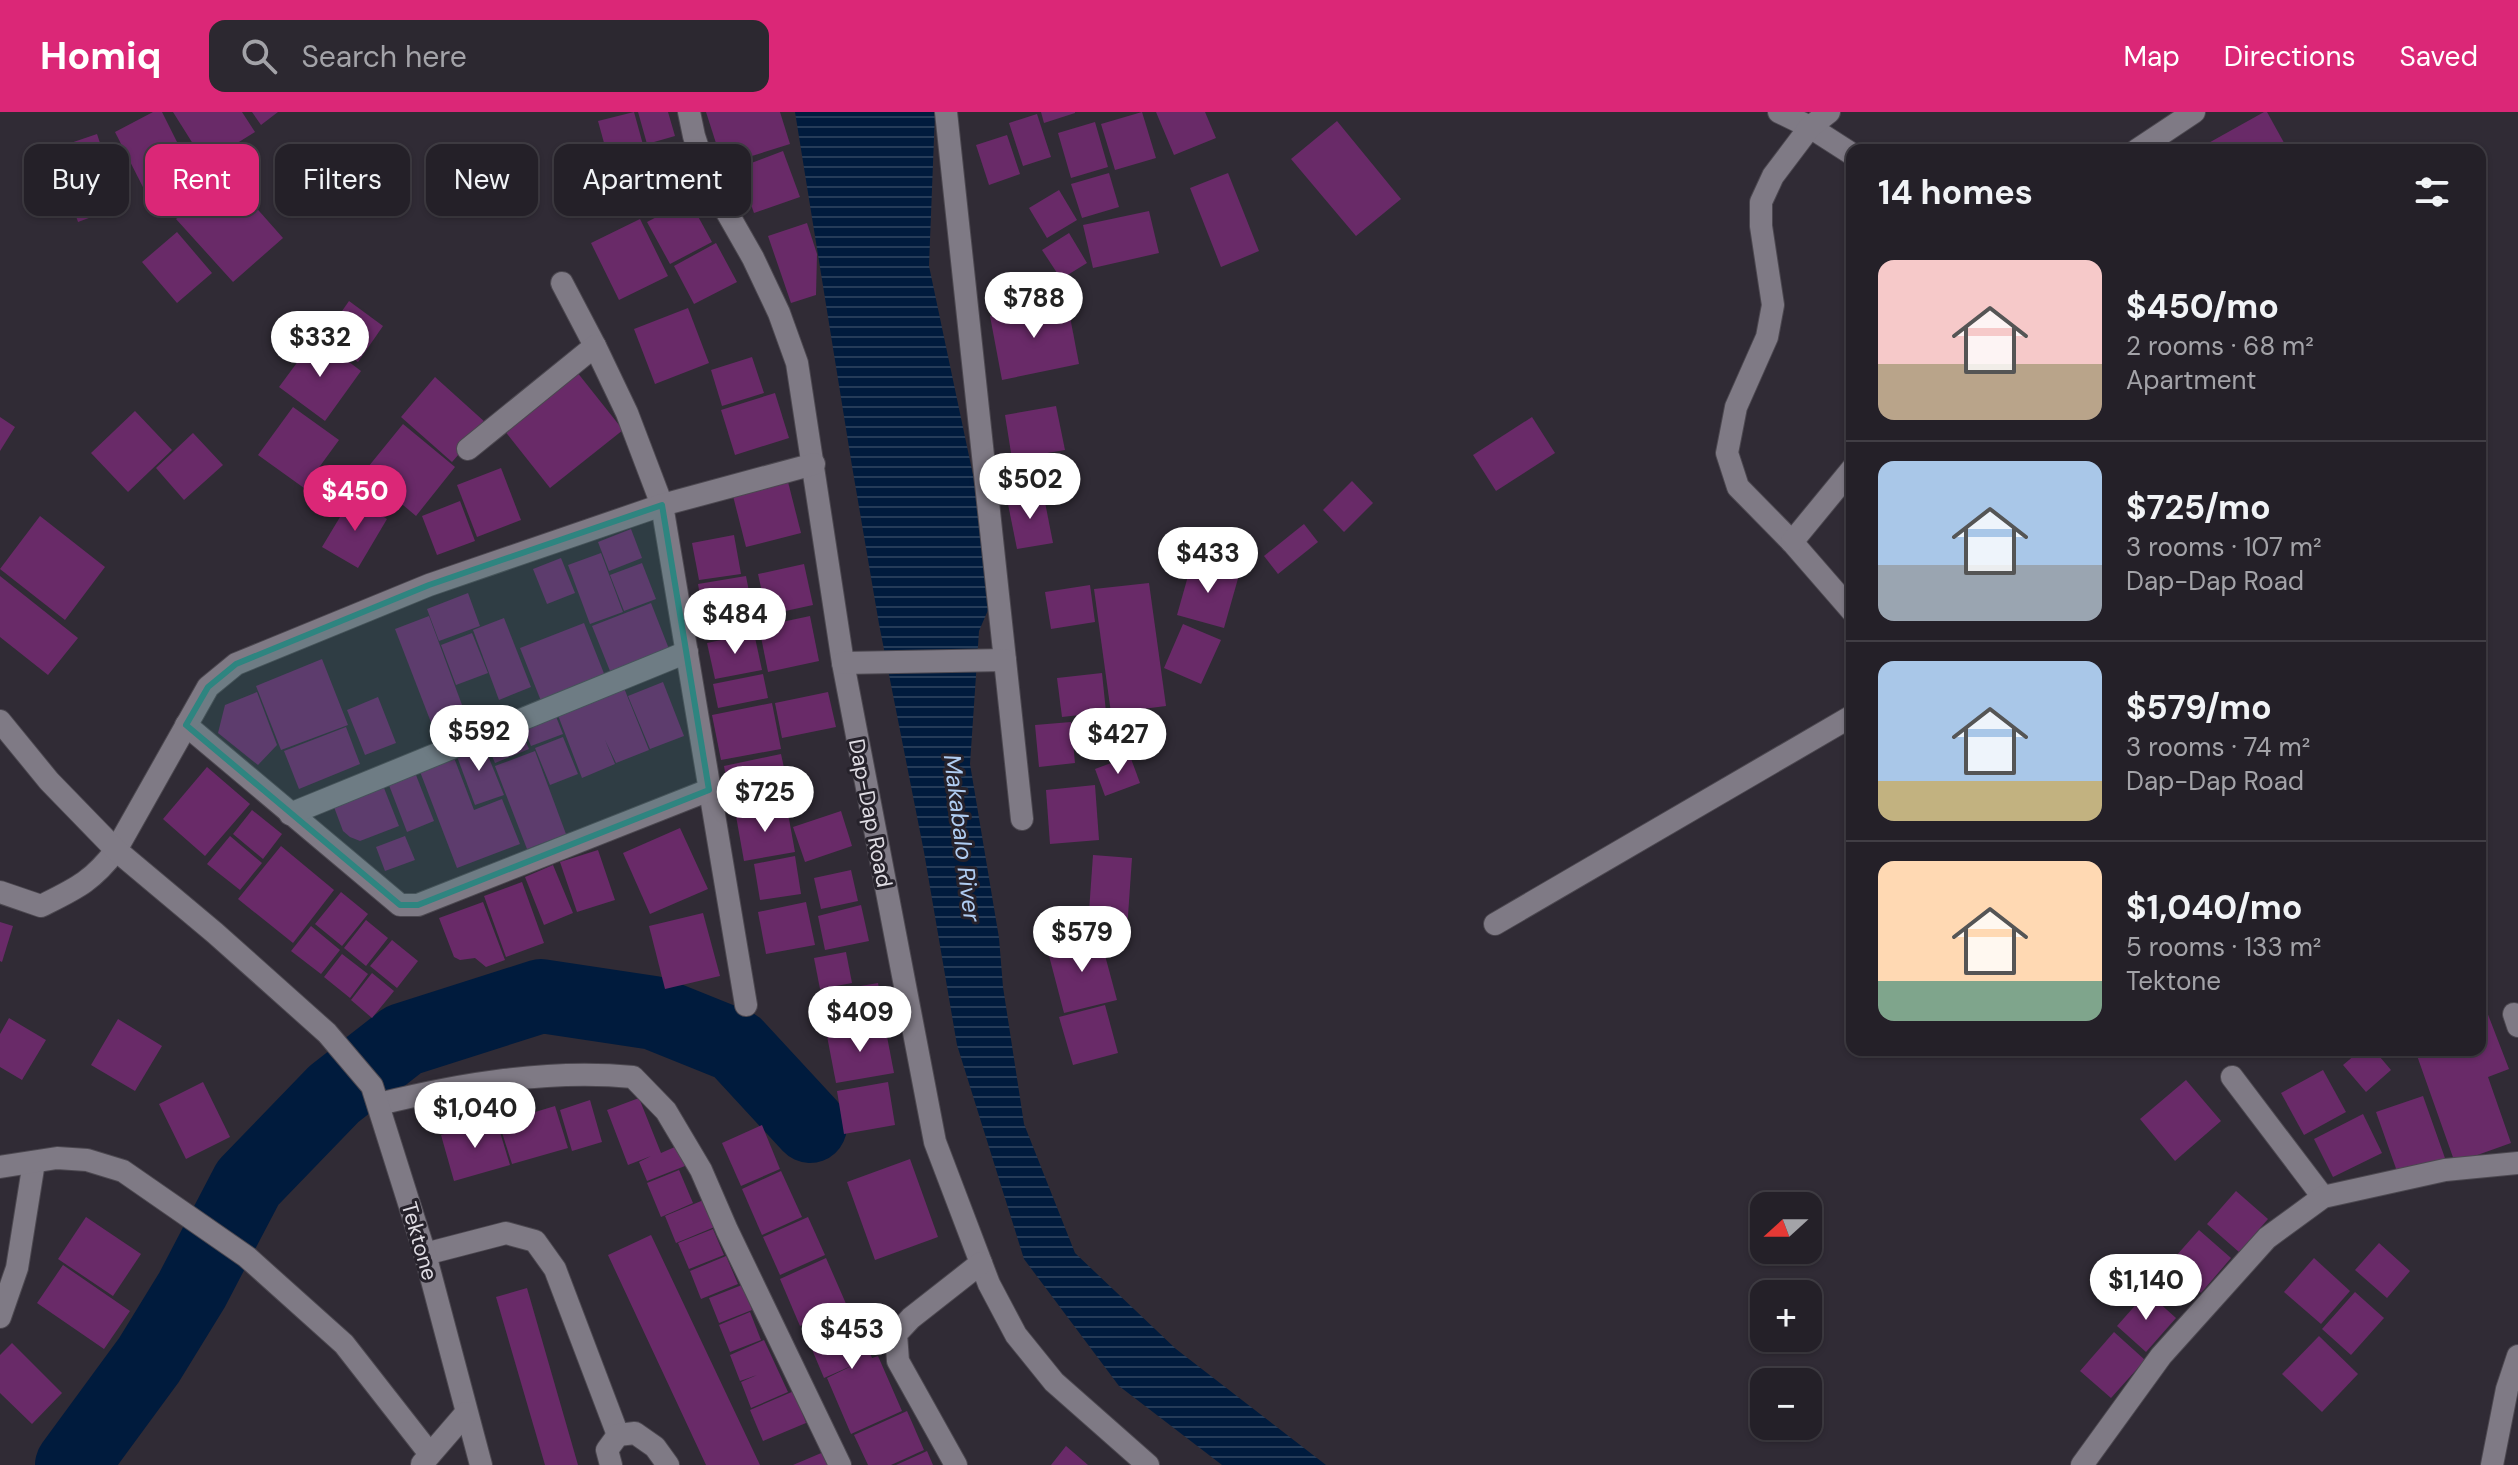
<!DOCTYPE html>
<meta charset="utf-8">
<style>
:root{--surface:#242028;--page:#2c2830;--text:#f1f3f6;--muted:#a3a3a8;--line:#413e45;--accent:#db2777}
body{margin:0;font-family:"DM Sans",sans-serif;background:var(--page);color:var(--text);height:100vh;display:flex;flex-direction:column;font-size:30px;white-space:nowrap}
*{box-sizing:border-box;margin:0}
p{font-size:26px;color:var(--muted)}
.icon{flex:none;width:44px;height:44px;fill:none;stroke:currentColor;stroke-width:2;stroke-linecap:round;stroke-linejoin:round}
.map{position:relative;flex:1;overflow:hidden}
.side{position:absolute;left:1846px;top:32px;width:640px;height:912px;display:flex;flex-direction:column;background:var(--surface);border-radius:16px;box-shadow:0 2px 6px #0004,0 0 0 2px var(--line)}
.side>*{flex:none}
.guide{position:absolute;left:24px;top:32px;width:760px;height:72px;display:flex;gap:16px}
.needle{width:52px;rotate:249deg}
.tools{position:absolute;left:1750px;top:1080px;display:grid;gap:16px}
.tools a{display:grid;place-items:center;width:72px;height:72px;border-radius:16px;background:var(--surface);box-shadow:0 2px 6px #0004,0 0 0 2px var(--line);font-size:40px}
.price{position:absolute;translate:-50% -68px;padding:0 18px;border-radius:28px;background:#fff;color:#222;font-size:26px;line-height:52px;filter:drop-shadow(0 2px 4px #0008)}
.price::after{content:'';position:absolute;left:50%;top:48px;width:24px;height:18px;margin-left:-12px;background:inherit;clip-path:polygon(0 0,100% 0,50% 100%)}
.price.selected{background:var(--accent);color:#fff}
ul{padding:0;list-style:none}
li{display:flex;align-items:center;gap:24px;height:200px;padding:0 32px}
li+li{border-top:2px solid var(--line)}
li span{display:grid;place-items:center;flex:none;width:224px;height:160px;border-radius:16px;color:#555}
li>.icon{margin-inline-start:auto}
span .icon{width:96px;height:96px;fill:#fffc;stroke-width:1}
li b{font-size:34px}
h2{display:flex;justify-content:space-between;align-items:center;height:96px;padding:0 32px;font-size:34px}
.chip{padding:0 28px;border-radius:16px;background:var(--surface);box-shadow:0 2px 6px #0004,0 0 0 2px var(--line);font-size:28px;line-height:72px}
.chip.selected{background:var(--accent);color:#fff}
header{display:flex;align-items:center;gap:48px;box-sizing:border-box;height:112px;padding:0 40px;background:var(--accent);color:#fff}
header strong{font-size:38px}
nav{display:flex;gap:44px;margin-inline-start:auto;font-size:28px}
.search{width:560px;height:72px;background:var(--page);display:flex;align-items:center;gap:20px;box-sizing:border-box;padding:0 28px;border-radius:16px;color:var(--muted);font-size:30px}
.map>svg:first-child{display:block}
.water{fill:url(#water-rules)}
.lines{fill:none;stroke-linecap:round;stroke-linejoin:round}
.river{stroke:#001b3d;stroke-width:74}
.building{fill:#692a68}
.service-casing{stroke:#4c4850;stroke-width:24}
.minor-casing{stroke:#4c4850;stroke-width:24}
.tertiary-casing{stroke:#4c4850;stroke-width:24}
.service{stroke:#7f7a85;stroke-width:22}
.minor{stroke:#7f7a85;stroke-width:22}
.tertiary{stroke:#7f7a85;stroke-width:22}
.marked{fill:#2e8580;fill-opacity:0.2;stroke:#2e8580;stroke-width:6;stroke-linejoin:round}
.labels{text-anchor:middle;stroke-width:6;stroke-linejoin:round;paint-order:stroke}
.street-label{font-size:22px;fill:#dfdce3;stroke:#26222b}
.water-label{font-size:24px;font-style:italic;fill:#b0cdf2;stroke:#26222b}
</style>
<header>
<strong>Homiq</strong>
<div class="search"><svg class="icon" aria-label="search" viewBox="0 0 24 24"><circle cx="10" cy="10" r="6"/><path d="M15 15l6 6"/></svg>Search here</div>
<nav><a>Map</a><a>Directions</a><a>Saved</a></nav>
</header>
<div class="map">
<svg width="2518" height="1353" viewBox="0 0 2518 1353">
<defs>
<pattern id="water-rules" width="6" height="5" patternUnits="userSpaceOnUse" patternTransform="scale(2)"><rect width="6" height="5" fill="#001b3d"/><path d="M0 2.5h6" fill="none" stroke="#253c59"/></pattern>
</defs>
<rect width="100%" height="100%" fill="#302b35"/>
<path class="water" d="M795 0H935L929 154 997 477 979 519 970 652 999 826 1003 875 1024 1012 1075 1141 1176 1237 1326 1353H1222L1119 1274 1024 1147 957 933 924 740 879 512 852 354Z"/>
<g class="lines">
<path class="river" d="M72 1353 149 1248 192 1178 248 1071 334 982 403 928 541 884 654 901 736 934 810 1014"/>
</g>
<g class="building">
<path d="M153 0H162L193 62 148 85 115 20Z"/>
<path d="M173 0H242L255 20 205 51Z"/>
<path d="M252 0H278L261 13Z"/>
<path d="M634 0 645 40 609 49 598 9Z"/>
<path d="M638 0H668L675 24 647 32Z"/>
<path d="M706 0H780L790 32 723 53Z"/>
<path d="M1041 0H1075V1L1044 11Z"/>
<path d="M1142 0 1156 46 1115 58 1101 12Z"/>
<path d="M1156 0H1205L1216 26 1174 43Z"/>
<path d="M2264 0H2267L2288 38H2196Z"/>
<path d="M1037 2 1051 45 1023 54 1009 11Z"/>
<path d="M1337 9 1401 87 1356 124 1291 47Z"/>
<path d="M1095 10 1108 55 1071 66 1058 21Z"/>
<path d="M97 22 121 94 78 110 53 37Z"/>
<path d="M1007 23 1020 62 989 73 976 33Z"/>
<path d="M783 39 800 85 754 101 738 56Z"/>
<path d="M1109 61 1119 95 1082 106 1071 72Z"/>
<path d="M1228 61 1259 139 1221 155 1190 76Z"/>
<path d="M210 76 229 97 245 83 283 126 233 170 176 107Z"/>
<path d="M1059 78 1077 108 1047 126 1029 96Z"/>
<path d="M689 88 712 130 670 152 647 110Z"/>
<path d="M1149 99 1159 141 1093 156 1083 113Z"/>
<path d="M640 107 668 164 619 188 591 131Z"/>
<path d="M807 111 817 142 816 183 791 191 768 124Z"/>
<path d="M177 120 212 161 177 191 142 150Z"/>
<path d="M1069 121 1087 151 1061 167 1042 138Z"/>
<path d="M716 131 737 170 694 192 674 154Z"/>
<path d="M349 189 383 214 358 250 324 225Z"/>
<path d="M1067 189 1079 252 1002 268 990 204Z"/>
<path d="M688 196 709 251 655 272 634 217Z"/>
<path d="M316 225 361 259 325 309 279 275Z"/>
<path d="M752 245 764 281 722 294 711 258Z"/>
<path d="M573 255 623 318 550 376 500 313Z"/>
<path d="M435 265 486 311 452 350 401 305Z"/>
<path d="M775 281 789 326 735 343 721 298Z"/>
<path d="M1056 294 1065 338 1012 347 1005 303Z"/>
<path d="M293 295 339 328 304 376 258 343Z"/>
<path d="M135 299 172 338 128 380 91 341Z"/>
<path d="M0 305 15 315 0 339Z"/>
<path d="M1532 305 1555 341 1496 379 1473 343Z"/>
<path d="M403 312 455 355 416 404 364 360Z"/>
<path d="M193 321 223 353 184 388 156 356Z"/>
<path d="M501 356 521 408 477 425 457 373Z"/>
<path d="M787 366 801 421 746 435 732 380Z"/>
<path d="M1352 369 1373 391 1344 420 1323 398Z"/>
<path d="M1043 380 1053 431 1017 437 1007 387Z"/>
<path d="M352 385 387 407 358 456 322 435Z"/>
<path d="M460 389 475 429 437 443 422 404Z"/>
<path d="M40 404 105 455 65 508 0 457Z"/>
<path d="M1304 412 1318 430 1278 462 1264 444Z"/>
<path d="M631 417 642 446 609 459 598 430Z"/>
<path d="M734 423 741 462 699 468 692 431Z"/>
<path d="M601 441 623 500 590 512 568 453Z"/>
<path d="M561 446 575 481 547 492 533 457Z"/>
<path d="M1192 450 1239 463 1224 516 1177 503Z"/>
<path d="M642 451 656 487 624 499 610 463Z"/>
<path d="M804 452 813 493 767 503 758 462Z"/>
<path d="M0 464 78 526 48 563 0 525Z"/>
<path d="M746 464 756 516 707 525 698 472Z"/>
<path d="M1149 471 1166 594 1111 601 1094 477Z"/>
<path d="M1090 473 1095 510 1051 517 1045 480Z"/>
<path d="M468 481 480 514 439 529 427 497Z"/>
<path d="M651 491 669 537 610 559 592 514Z"/>
<path d="M429 504 465 601 432 613 395 517Z"/>
<path d="M810 504 819 549 768 560 759 515Z"/>
<path d="M504 506 531 575 499 588 473 518Z"/>
<path d="M584 511 605 564 541 589 520 536Z"/>
<path d="M1183 512 1221 528 1201 572 1164 556Z"/>
<path d="M472 521 488 561 456 573 441 533Z"/>
<path d="M754 521 762 558 715 567 707 531Z"/>
<path d="M322 547 348 613 281 638 256 574Z"/>
<path d="M1102 561 1106 600 1062 605 1057 566Z"/>
<path d="M763 562 768 586 718 596 713 572Z"/>
<path d="M663 570 684 624 650 637 628 584Z"/>
<path d="M624 576 649 638 616 651 605 628 615 652 582 666 556 598Z"/>
<path d="M257 580 277 633 258 653 218 621 225 593Z"/>
<path d="M828 580 836 615 782 626 775 591Z"/>
<path d="M378 585 396 631 365 643 347 598Z"/>
<path d="M772 591 781 637 721 648 712 603Z"/>
<path d="M555 602 563 622 531 634 523 615Z"/>
<path d="M1071 610 1075 651 1039 655 1035 613Z"/>
<path d="M519 614 529 637 495 651 485 628Z"/>
<path d="M346 615 360 652 299 677 284 639Z"/>
<path d="M563 625 578 662 550 673 535 636Z"/>
<path d="M482 629 504 683 475 693 455 639Z"/>
<path d="M535 639 566 722 527 737 495 654Z"/>
<path d="M781 642 791 688 732 700 724 654Z"/>
<path d="M453 643 474 698 502 687 520 732 457 756 419 657Z"/>
<path d="M1130 644 1140 671 1105 684 1095 657Z"/>
<path d="M207 655 250 692 205 744 163 707Z"/>
<path d="M414 658 434 709 407 720 387 668Z"/>
<path d="M1095 673 1099 728 1050 732 1046 678Z"/>
<path d="M384 676 399 714 360 729 350 725 343 719 334 695Z"/>
<path d="M787 696 795 740 744 749 736 704Z"/>
<path d="M252 698 282 722 263 747 233 722Z"/>
<path d="M841 699 852 734 805 750 793 715Z"/>
<path d="M680 716 708 777 650 802 623 741Z"/>
<path d="M230 724 262 751 240 778 207 752Z"/>
<path d="M405 724 415 748 385 759 376 735Z"/>
<path d="M281 734 334 778 293 831 238 787Z"/>
<path d="M598 738 615 788 577 800 560 750Z"/>
<path d="M1093 743 1132 746 1127 818 1088 814Z"/>
<path d="M795 744 801 782 760 788 754 752Z"/>
<path d="M553 753 573 801 544 813 525 765Z"/>
<path d="M851 758 858 789 821 797 814 766Z"/>
<path d="M522 770 544 831 506 845 484 784Z"/>
<path d="M341 780 368 802 342 834 315 812Z"/>
<path d="M483 790 505 848 486 855 475 846 460 848 454 845 439 806Z"/>
<path d="M806 790 815 833 766 842 758 800Z"/>
<path d="M861 793 869 829 825 838 818 804Z"/>
<path d="M703 801 720 864 665 877 649 814Z"/>
<path d="M366 808 388 826 366 854 344 836Z"/>
<path d="M0 810 13 814 2 850 0 849Z"/>
<path d="M311 814 340 838 321 862 291 839Z"/>
<path d="M1099 821 1117 888 1064 901 1047 836Z"/>
<path d="M392 828 418 849 397 876 370 854Z"/>
<path d="M846 840 852 871 820 877 814 846Z"/>
<path d="M342 842 368 862 350 886 324 865Z"/>
<path d="M372 861 394 879 372 906 351 888Z"/>
<path d="M878 871 885 910 826 919 820 881Z"/>
<path d="M1105 893 1118 941 1073 953 1059 905Z"/>
<path d="M2487 900 2509 957 2488 965 2511 1031 2455 1051 2415 938H2480V903Z"/>
<path d="M9 906 46 928 22 968 0 955V922Z"/>
<path d="M118 907 162 934 135 979 91 953Z"/>
<path d="M885 914 894 961 836 971 827 924Z"/>
<path d="M2361 938H2374L2391 958 2366 980 2343 953Z"/>
<path d="M2323 958 2346 1000 2304 1023 2281 981Z"/>
<path d="M2186 968 2221 1009 2175 1049 2140 1007Z"/>
<path d="M203 970 230 1025 186 1047 159 992Z"/>
<path d="M888 970 895 1013 844 1022 837 979Z"/>
<path d="M2423 984 2446 1049 2399 1065 2376 1000Z"/>
<path d="M639 986 661 1041 677 1034 685 1054 647 1069 639 1050 651 1044 628 1053 607 998Z"/>
<path d="M590 988 602 1030 572 1039 560 998Z"/>
<path d="M555 994 568 1036 512 1052 499 1011Z"/>
<path d="M2363 1002 2382 1041 2333 1065 2314 1027Z"/>
<path d="M496 1007 510 1053 454 1069 441 1023Z"/>
<path d="M762 1013 780 1057 741 1074 722 1031Z"/>
<path d="M910 1047 938 1125 875 1148 847 1070Z"/>
<path d="M679 1058 693 1091 661 1105 647 1071Z"/>
<path d="M781 1059 802 1105 762 1123 742 1077Z"/>
<path d="M2236 1079 2268 1107 2239 1140 2207 1112Z"/>
<path d="M706 1087 717 1114 676 1131 665 1104Z"/>
<path d="M86 1105 141 1142 113 1184 58 1147Z"/>
<path d="M808 1105 825 1143 780 1163 763 1125Z"/>
<path d="M713 1117 724 1143 689 1157 678 1131Z"/>
<path d="M2199 1118 2231 1146 2201 1181 2168 1153Z"/>
<path d="M651 1123 760 1353H706L608 1143Z"/>
<path d="M2379 1131 2410 1159 2387 1186 2355 1158Z"/>
<path d="M726 1144 738 1172 701 1187 690 1159Z"/>
<path d="M826 1146 847 1194 800 1214 780 1167Z"/>
<path d="M2314 1146 2350 1179 2321 1212 2284 1180Z"/>
<path d="M63 1153 130 1199 104 1237 37 1191Z"/>
<path d="M742 1173 752 1198 719 1211 709 1186Z"/>
<path d="M527 1176 578 1353H545L496 1185Z"/>
<path d="M2147 1180 2176 1206 2146 1240 2117 1214Z"/>
<path d="M2355 1180 2384 1206 2351 1243 2322 1217Z"/>
<path d="M850 1196 872 1246 878 1244 902 1299 851 1322 827 1266 858 1251 824 1266 803 1216Z"/>
<path d="M750 1200 761 1228 730 1240 719 1213Z"/>
<path d="M2114 1220 2145 1248 2111 1286 2080 1259Z"/>
<path d="M2319 1224 2358 1262 2322 1300 2282 1262Z"/>
<path d="M764 1228 788 1280 751 1296 741 1270 757 1263 740 1269 730 1243Z"/>
<path d="M12 1231 62 1281 32 1312 0 1281V1243Z"/>
<path d="M794 1279 806 1311 763 1329 750 1298Z"/>
<path d="M907 1299 924 1338 891 1353H868L854 1323Z"/>
<path d="M1066 1334 1088 1353H1051Z"/>
<path d="M826 1339 831 1353H793Z"/>
<path d="M927 1339 933 1353H896Z"/>
</g>
<g class="lines">
<defs>
<g id="service">
<path d="M425 1142 506 1121 535 1129 555 1157 618 1323"/>
<path d="M611 1353 607 1338 618 1323 635 1321 655 1335 668 1353"/>
</g>
<g id="minor">
<path d="M689 0 694 24 708 67 753 146 779 201 797 251 843 551 935 1030 989 1172 1016 1223 1054 1270 1148 1353"/>
<path d="M946 0 1005 548"/>
<path d="M1779 0 1810 15 1852 42"/>
<path d="M1829 0 1810 15 1773 64 1761 90V114L1773 193 1767 225 1736 295 1727 341 1738 375 1792 430 1852 499"/>
<path d="M2137 38 2194 0"/>
<path d="M562 171 595 234"/>
<path d="M468 337 595 234 627 301 662 393 746 893"/>
<path d="M1792 430 1852 357"/>
<path d="M843 551 1005 548 1022 707"/>
<path d="M186 613 400 793H418L709 678"/>
<path d="M290 702 687 540"/>
<path d="M0 780 41 794C75 777 92 770 116 738L208 575 236 552 429 473 662 393 814 352"/>
<path d="M1495 812 1852 604"/>
<path d="M2514 902 2518 914"/>
<path d="M2232 965 2323 1085"/>
<path d="M379 992C461 972 547 957 633 965L666 999 701 1058 727 1118 840 1353"/>
<path d="M0 1205 17 1156 34 1050"/>
<path d="M956 1353 898 1249 896 1222 911 1206 981 1151"/>
<path d="M2082 1353 2161 1244 2267 1126 2323 1085 2445 1058 2518 1051"/>
<path d="M2492 1353 2507 1277 2518 1244"/>
</g>
<g id="tertiary">
<path d="M0 609 49 669 116 738 215 821 327 921 372 974 425 1142 481 1353"/>
<path d="M0 1055 57 1046 87 1048 123 1059 247 1145 344 1232 430 1342"/>
<path d="M422 1352 466 1301"/>
</g>
</defs>
<use href="#service" class="service-casing"/>
<use href="#minor" class="minor-casing"/>
<use href="#tertiary" class="tertiary-casing"/>
<use href="#service" class="service"/>
<use href="#minor" class="minor"/>
<use href="#tertiary" class="tertiary"/>
</g>
<path class="marked" d="M662 393 709 678 418 793H400L186 613 208 575 236 552 429 473Z"/>
<g class="labels">
<g class="street-label">
<text transform="translate(871 701) rotate(79)" y="8">Dap-Dap Road</text>
<text transform="translate(420 1129) rotate(74)" y="8">Tektone</text>
</g>
<g class="water-label">
<text transform="translate(962 726) rotate(83)" y="8">Makabalo River</text>
</g>
</g>
</svg>
<div class="tools">
<a><svg class="needle" viewBox="-14 -14 28 28"><path d="M0-13l5 13h-10z" fill="#e53935"/><path d="M0 13l5-13h-10z" fill="#a3a3a8"/></svg></a>
<a>+</a>
<a>−</a>
</div>
<b class="price" style="left:1034px;top:228px">$788</b>
<b class="price" style="left:320px;top:267px">$332</b>
<b class="price" style="left:1030px;top:409px">$502</b>
<b class="price selected" style="left:355px;top:421px">$450</b>
<b class="price" style="left:1208px;top:483px">$433</b>
<b class="price" style="left:735px;top:544px">$484</b>
<b class="price" style="left:479px;top:661px">$592</b>
<b class="price" style="left:1118px;top:664px">$427</b>
<b class="price" style="left:765px;top:722px">$725</b>
<b class="price" style="left:1082px;top:862px">$579</b>
<b class="price" style="left:860px;top:942px">$409</b>
<b class="price" style="left:475px;top:1038px">$1,040</b>
<b class="price" style="left:2146px;top:1210px">$1,140</b>
<b class="price" style="left:852px;top:1259px">$453</b>
<div class="guide">
<a class="chip">Buy</a>
<a class="chip selected">Rent</a>
<a class="chip">Filters</a>
<a class="chip">New</a>
<a class="chip">Apartment</a>
</div>
<section class="side">
<h2>14 homes<svg class="icon" aria-label="filters" viewBox="0 0 24 24"><path d="M4 7h16M4 17h16"/><circle cx="9" cy="7" r="2"/><circle cx="15" cy="17" r="2"/></svg></h2>
<ul>
<li><span style="background:linear-gradient(#f6c9c9 65%,#b9a48a 0)"><svg class="icon" aria-label="home" viewBox="0 0 24 24"><path d="M3 11l9-7 9 7M6 9v11h12V9"/></svg></span><div><b>$450/mo</b><p>2 rooms · 68 m²</p><p>Apartment</p></div></li>
<li><span style="background:linear-gradient(#a9c7e8 65%,#9aa5b1 0)"><svg class="icon" aria-label="home" viewBox="0 0 24 24"><path d="M3 11l9-7 9 7M6 9v11h12V9"/></svg></span><div><b>$725/mo</b><p>3 rooms · 107 m²</p><p>Dap-Dap Road</p></div></li>
<li><span style="background:linear-gradient(#a9c7e8 75%,#c2b280 0)"><svg class="icon" aria-label="home" viewBox="0 0 24 24"><path d="M3 11l9-7 9 7M6 9v11h12V9"/></svg></span><div><b>$579/mo</b><p>3 rooms · 74 m²</p><p>Dap-Dap Road</p></div></li>
<li><span style="background:linear-gradient(#ffd9b3 75%,#7fa58c 0)"><svg class="icon" aria-label="home" viewBox="0 0 24 24"><path d="M3 11l9-7 9 7M6 9v11h12V9"/></svg></span><div><b>$1,040/mo</b><p>5 rooms · 133 m²</p><p>Tektone</p></div></li>
</ul>
</section>
</div>
